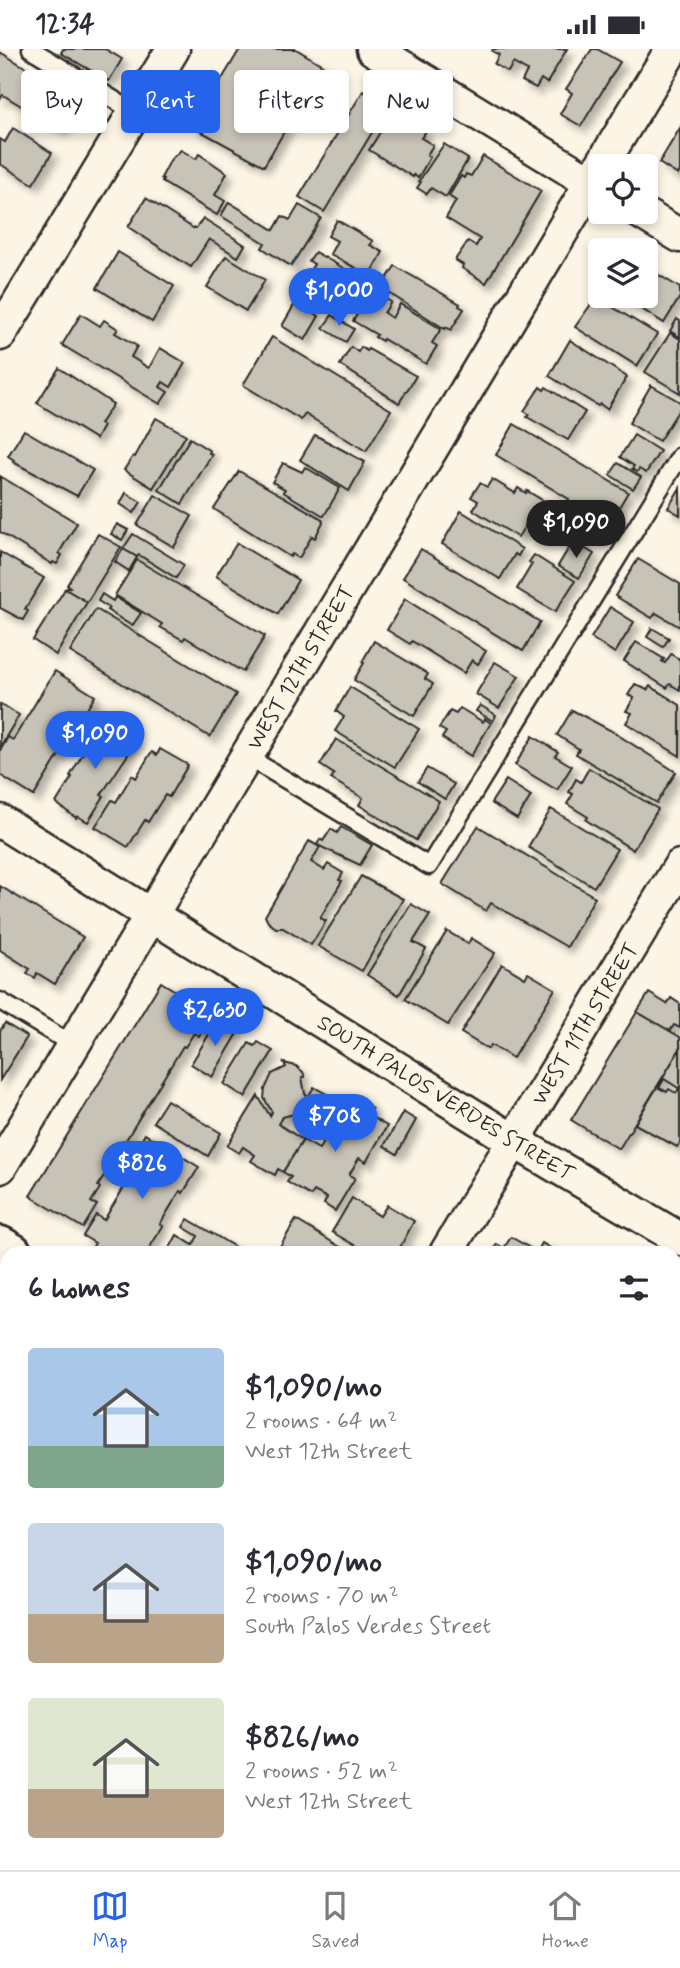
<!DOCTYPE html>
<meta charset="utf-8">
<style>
:root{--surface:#fff;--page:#f2f2f3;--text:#2b2b33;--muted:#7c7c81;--line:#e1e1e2;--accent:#2563eb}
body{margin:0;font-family:Mynerve,sans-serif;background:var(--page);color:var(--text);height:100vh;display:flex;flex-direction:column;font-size:26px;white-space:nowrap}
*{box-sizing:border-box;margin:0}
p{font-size:23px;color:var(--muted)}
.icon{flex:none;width:38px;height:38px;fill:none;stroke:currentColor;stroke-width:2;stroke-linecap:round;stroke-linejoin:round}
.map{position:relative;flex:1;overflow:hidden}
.side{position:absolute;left:0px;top:1197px;width:681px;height:625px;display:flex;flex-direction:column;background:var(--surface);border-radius:21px 21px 0 0;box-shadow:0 4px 10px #0003}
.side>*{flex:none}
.top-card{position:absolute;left:21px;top:21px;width:639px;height:63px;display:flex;gap:14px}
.fabs{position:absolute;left:588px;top:105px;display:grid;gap:14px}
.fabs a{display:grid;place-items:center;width:70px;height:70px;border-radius:7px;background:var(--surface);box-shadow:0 4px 10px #0003;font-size:35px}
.price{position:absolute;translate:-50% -60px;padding:0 16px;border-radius:24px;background:var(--accent);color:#fff;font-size:23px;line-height:46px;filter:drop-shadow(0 2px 4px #0008)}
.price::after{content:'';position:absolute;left:50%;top:42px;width:21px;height:16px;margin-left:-10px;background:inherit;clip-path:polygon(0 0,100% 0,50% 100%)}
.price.active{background:#222;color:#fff}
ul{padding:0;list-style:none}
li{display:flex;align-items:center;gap:21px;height:175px;padding:0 28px}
li span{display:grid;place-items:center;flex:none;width:196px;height:140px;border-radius:7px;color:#555}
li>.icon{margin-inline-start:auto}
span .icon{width:84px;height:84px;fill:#fffc;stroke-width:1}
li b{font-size:30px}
h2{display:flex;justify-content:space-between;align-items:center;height:84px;padding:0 28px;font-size:30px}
.pill{padding:0 24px;border-radius:7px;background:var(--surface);box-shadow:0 4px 10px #0003;font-size:24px;line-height:63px}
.pill.active{background:var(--accent);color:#fff}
.status{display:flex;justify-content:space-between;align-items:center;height:49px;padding:0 35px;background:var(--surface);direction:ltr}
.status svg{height:19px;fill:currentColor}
.menu{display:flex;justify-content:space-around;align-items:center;height:98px;border-top:2px solid var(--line);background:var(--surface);font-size:19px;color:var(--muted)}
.menu a{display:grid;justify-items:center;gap:4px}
.menu .active{color:var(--accent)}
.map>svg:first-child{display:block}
.built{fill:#ece6d7}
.green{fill:#ded8ca;stroke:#84827a;stroke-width:2}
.building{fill:#c8c3b7;stroke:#2b2b2b;stroke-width:2;filter:url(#shadow)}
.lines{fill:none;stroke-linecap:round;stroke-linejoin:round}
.lane-casing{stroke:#2b2b2b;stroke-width:21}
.street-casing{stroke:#2b2b2b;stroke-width:37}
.secondary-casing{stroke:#2b2b2b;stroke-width:44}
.lane{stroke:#fcf5e5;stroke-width:16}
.street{stroke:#fcf5e5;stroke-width:32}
.secondary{stroke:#fcf5e5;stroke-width:38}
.labels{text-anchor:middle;stroke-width:5;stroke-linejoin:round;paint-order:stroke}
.street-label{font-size:21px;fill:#2b2b2b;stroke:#fcf5e5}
</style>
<div class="status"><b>12:34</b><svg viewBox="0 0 49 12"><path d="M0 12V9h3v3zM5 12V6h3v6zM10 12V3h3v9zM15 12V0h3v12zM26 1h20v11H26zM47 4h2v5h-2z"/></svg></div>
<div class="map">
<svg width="680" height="1821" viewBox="0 0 680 1821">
<defs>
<filter id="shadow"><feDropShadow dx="6" dy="6" stdDeviation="3.5" flood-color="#0004"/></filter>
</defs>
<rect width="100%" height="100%" fill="#fcf5e5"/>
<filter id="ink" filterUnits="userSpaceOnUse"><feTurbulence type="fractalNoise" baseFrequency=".0143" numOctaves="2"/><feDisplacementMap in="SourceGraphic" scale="14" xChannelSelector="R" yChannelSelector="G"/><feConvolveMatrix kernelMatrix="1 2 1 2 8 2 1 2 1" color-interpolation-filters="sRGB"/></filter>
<g filter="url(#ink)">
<path class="built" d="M0 1486 7 1490V1815H542L552 1821H0Z"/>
<g class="green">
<path d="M0 1240 7 1244V1375L0 1370Z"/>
<path d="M674 1648 680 1652V1784L674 1781Z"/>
</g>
<g class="building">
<path d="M63 0H105L122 10 109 32 61 4Z"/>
<path d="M240 0H296L324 17 299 58 276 44 266 62 288 76 264 117 193 78Z"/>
<path d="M493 0H567L547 34 541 30 536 39 522 32 527 22 513 14 508 23 494 15 499 6 492 2Z"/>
<path d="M592 0H597L620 13 581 77 560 65 572 44 566 40Z"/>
<path d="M0 3 79 51 61 81 3 46 0 50Z"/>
<path d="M363 42 388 57 324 163 299 148Z"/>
<path d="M389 69 400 76 405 69 426 82 421 89 433 96 427 106 430 108 418 129 414 126 413 128 369 101Z"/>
<path d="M13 79 52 104 33 135 0 115V90L5 93Z"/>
<path d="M680 79V122L678 126 659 114Z"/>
<path d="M444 95 468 110 446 148 431 139 427 145 417 139 421 133 419 132Z"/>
<path d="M181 101 196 110 199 105 227 124 215 146 225 152 217 166 162 133 163 130 161 129 171 110Z"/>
<path d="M483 107 541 142 486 234 462 219 463 216 455 211 468 192 476 197 480 190 446 169 456 152 449 147 461 127 464 129 466 125 471 127Z"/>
<path d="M146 149 193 179H196L203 169 245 196 238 208 209 190 191 218 128 178Z"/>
<path d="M229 153 274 181 282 167 290 171 299 156 321 169 291 217 262 199 265 194 221 167Z"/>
<path d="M337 171 373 192 370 196 383 203 370 227 330 205 337 192 328 187Z"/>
<path d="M118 203 174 237 152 273 97 239Z"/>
<path d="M315 203 354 225 333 258 300 238 314 215 309 212Z"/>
<path d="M226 207 265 231 246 262 207 238Z"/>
<path d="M395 217 460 255 459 257 464 260 451 281 446 278 445 280 381 239Z"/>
<path d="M646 218 680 239V248L664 274 621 247H646Z"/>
<path d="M371 242 391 253 384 264 392 269 400 255 441 280 432 294 437 297 426 315 383 290 382 292 375 288 377 286 353 272Z"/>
<path d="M596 248 657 285 637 317 575 278Z"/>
<path d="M296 253 319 267 305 291 282 277Z"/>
<path d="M81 265 100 277 104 271 118 280 115 284 137 297 131 308 149 319 160 299 185 314 171 338 163 333 160 338 168 343 160 355 62 296Z"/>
<path d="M332 266 354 280 346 293 323 279Z"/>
<path d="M677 270 680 272V288L670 282Z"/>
<path d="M670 284 680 290V344L645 323Z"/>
<path d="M272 288 391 361 366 402 305 365 301 371 243 336Z"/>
<path d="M570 291 627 328 607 360 600 355 598 357 549 327Z"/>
<path d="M351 298 358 303 361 298 367 302 368 300 416 327 399 354 340 316Z"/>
<path d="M59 319 113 355 100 375 103 377 96 390 37 354Z"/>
<path d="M651 336 680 353V359L659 392 629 374Z"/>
<path d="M540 338 544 341 546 338 585 363 568 391 527 368 529 365 524 362Z"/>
<path d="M156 369 186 386 153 439 124 421 133 407 135 408Z"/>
<path d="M514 375 628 443 606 480 566 455 569 450 496 406Z"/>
<path d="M24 381 93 421 77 447 13 413 14 411 8 407Z"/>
<path d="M315 386 365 413 349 442 300 411Z"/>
<path d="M634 386 660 402 646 424 639 420 637 423 632 420 634 417 620 408Z"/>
<path d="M190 389 210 402 209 404 212 405 182 455 159 441Z"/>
<path d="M283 414 302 423 305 418 340 439 324 467 283 443 285 440 272 433Z"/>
<path d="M618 414 641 428 633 440 610 426Z"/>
<path d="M239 422 322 470 323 473 315 489 312 487 299 509 292 505 290 508 214 460Z"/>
<path d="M0 427 77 474 59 504 62 506 57 515 53 513 52 515 0 483Z"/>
<path d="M492 430 515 444 518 439 526 444 527 442 559 461 546 483 528 472 518 488 473 461 478 452 471 448 480 434 487 438Z"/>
<path d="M680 439V466L668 459Z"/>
<path d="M126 444 141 453 134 464 120 455Z"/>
<path d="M155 446 192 467 174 498 137 476Z"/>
<path d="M461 462 522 500 518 507 515 505 500 530 442 495Z"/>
<path d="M117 475 128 481 122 491 111 485Z"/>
<path d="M98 485 121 498 87 553 65 540 70 538 67 536Z"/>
<path d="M133 485 184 516 176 529 139 506 137 508 123 500Z"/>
<path d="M573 492 594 505 579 529 558 517Z"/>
<path d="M237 494 298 531 278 565 216 527Z"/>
<path d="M123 500 137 508 129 522 115 513Z"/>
<path d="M421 500 540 573 523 602 403 529Z"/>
<path d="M0 503 44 529 25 560 28 562 23 571 0 559Z"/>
<path d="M534 506 575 532 555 563 517 540 532 515 529 513Z"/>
<path d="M638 510 680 535V578L656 564 652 569 615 547Z"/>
<path d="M137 511 265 587 243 623 185 588 183 591 160 578 162 575 115 546Z"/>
<path d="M65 540 87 553 56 606 33 591Z"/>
<path d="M102 545 113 552 115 548 141 564 132 577 107 561 109 559 98 552Z"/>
<path d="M405 550 486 602 478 615 472 611 464 624 412 592 410 595 387 581Z"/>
<path d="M610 558 634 573 615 604 591 589Z"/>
<path d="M96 560 236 645 210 688 70 603Z"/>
<path d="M652 579 669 589 663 598 647 588Z"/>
<path d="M374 592 428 625 425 630 433 635 414 667 354 631 364 614 362 613Z"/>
<path d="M636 593 664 610 662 612 665 614 671 605 679 610 680 608V641L670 635 667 639 624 612Z"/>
<path d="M495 613 519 627 499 659 476 645Z"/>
<path d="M55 622 95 647 34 747 0 726V702L8 688 13 691Z"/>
<path d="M635 635 647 641 650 637 680 656V707L626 674 632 664 626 662 634 649 628 646Z"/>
<path d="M350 638 419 680 395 718 335 682 344 668 336 662Z"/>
<path d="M0 655 19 666 0 698Z"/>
<path d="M480 656 496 666 493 672 476 662Z"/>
<path d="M460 659 483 673 485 670 491 674 471 707 442 689 446 683 439 679 450 662 456 665Z"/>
<path d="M572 661 610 681 676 723 657 754 576 705 579 700 557 686Z"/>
<path d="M104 672 137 693 135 697 132 695 129 700 131 701 101 746 104 747 88 773 77 767 76 769 56 754 72 728 70 727 91 690Z"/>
<path d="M533 687 558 703 555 707 572 717 557 741 515 716Z"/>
<path d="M336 690 439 752 416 791 359 756 363 749 331 730 334 725 320 716Z"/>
<path d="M160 700 188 716 169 748 165 746 148 773 145 771 128 798 95 778 112 751 116 753 132 726 136 729 150 705 152 703 157 706Z"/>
<path d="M427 719 454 735 445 750 418 733Z"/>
<path d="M589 719 658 760 633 801 586 771 588 768 567 755 573 745 569 743 576 730 581 733Z"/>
<path d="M506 731 531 747 517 770 491 754Z"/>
<path d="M551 760 617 800 594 838 528 798Z"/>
<path d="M478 777 595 848 567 898 491 854 486 862 442 835Z"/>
<path d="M341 778 372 796 360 816 317 796 320 790 323 792 331 780 337 784Z"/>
<path d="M309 792 320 798 311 813 324 821 328 815 343 824 339 831 342 832 320 869 326 872 311 896 283 879H276L268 873 265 867Z"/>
<path d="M361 827 403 850 362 922 318 897Z"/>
<path d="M0 837 83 888 55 935 37 924 35 929 27 924 30 920 0 901Z"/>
<path d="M411 855 430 866 413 893 426 900 399 946 367 926Z"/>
<path d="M447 882 468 895 471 889 495 904 448 976 405 950Z"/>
<path d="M502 915 525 929 528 924 555 940 513 1009 491 996 488 1000 461 984Z"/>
<path d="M161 933 213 965 199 987 194 984 185 998 183 997 98 1137 100 1139 91 1153 97 1156 83 1179 30 1147Z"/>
<path d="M649 944 667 955 671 949 680 955V979L674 976 670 982 637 963Z"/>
<path d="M637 963 680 988V1000L619 1100 571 1071Z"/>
<path d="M219 969 235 979 232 983 237 986 212 1028 191 1015Z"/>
<path d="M5 974 27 988 0 1031V982Z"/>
<path d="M258 993 273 1002 245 1048 224 1035 249 994 255 997Z"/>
<path d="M680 1000V1040L664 1030 659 1039 667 1043 669 1040 676 1044 678 1041 680 1043V1094L677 1098 635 1075Z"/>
<path d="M284 1014 296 1017 303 1023 305 1028H302L305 1045 308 1048 314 1038 328 1046 317 1066 302 1056 294 1065 282 1068 278 1075 303 1091 283 1123 278 1120 275 1126 251 1112 255 1106 243 1098 239 1104 227 1097 258 1047 270 1067 272 1063 264 1049 265 1040 272 1025 286 1018Z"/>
<path d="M167 1051 221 1084 208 1107 153 1073Z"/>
<path d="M327 1051 340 1058 336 1065 344 1070 352 1056 355 1058 358 1052 372 1060 368 1066 387 1077 366 1113 359 1109 349 1126 355 1129 335 1162 324 1155 327 1149 314 1142 311 1147 287 1133 291 1128 283 1123 303 1091 319 1100 333 1076 317 1066Z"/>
<path d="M403 1063 416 1071 397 1105 384 1097Z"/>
<path d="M145 1085 199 1118 183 1144 180 1142 160 1175 163 1177 150 1198 154 1200 151 1204H89L95 1194 83 1187 96 1166 104 1171 140 1112 132 1107Z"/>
<path d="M352 1149 380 1167 387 1156 414 1172 397 1204H368L332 1183Z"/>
<path d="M188 1170 245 1204H167L177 1186 193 1196 198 1187 183 1178Z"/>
<path d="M296 1171 350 1204H276Z"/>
<path d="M511 1188 537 1203 542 1194 558 1204H491L497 1195 504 1199Z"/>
<path d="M680 1238V1289L674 1285V1248Z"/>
<path d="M680 1317V1367L676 1373 674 1372V1327Z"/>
<path d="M676 1461 680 1464V1543L674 1539Z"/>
</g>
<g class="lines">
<defs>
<g id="lane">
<path d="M31 0 134 63"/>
<path d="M246 707 429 817 680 407"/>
<path d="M0 952 73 996"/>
</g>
<g id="street">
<path d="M373 0 600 139"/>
<path d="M601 117 672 0"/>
<path d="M640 163 680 187"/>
<path d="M0 285 173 0"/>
<path id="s1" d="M0 772 514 1092 680 1190"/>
<path id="s2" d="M0 1118 600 119"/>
<path id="s3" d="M446 1204 680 817"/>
</g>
<g id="secondary">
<path d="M0 1197 12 1204"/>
<path d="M0 1423 7 1427"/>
<path d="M674 1605 680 1609"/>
<path d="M0 1792 7 1797"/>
<path d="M29 1815 37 1821"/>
<path d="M642 1815 652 1821"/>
</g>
</defs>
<use href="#lane" class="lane-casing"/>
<use href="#street" class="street-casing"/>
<use href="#secondary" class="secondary-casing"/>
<use href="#lane" class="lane"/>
<use href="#street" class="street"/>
<use href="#secondary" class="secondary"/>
</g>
</g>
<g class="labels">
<g class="street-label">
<text dy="7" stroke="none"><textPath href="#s2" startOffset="583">WEST 12TH STREET</textPath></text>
<text dy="7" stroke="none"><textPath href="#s3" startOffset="268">WEST 11TH STREET</textPath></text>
<text dy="7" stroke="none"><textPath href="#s1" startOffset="525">SOUTH PALOS VERDES STREET</textPath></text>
</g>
</g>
</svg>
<div class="fabs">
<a><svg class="icon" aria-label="locate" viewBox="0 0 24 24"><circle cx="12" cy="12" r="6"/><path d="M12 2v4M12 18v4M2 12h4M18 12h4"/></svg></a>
<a><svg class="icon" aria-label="layers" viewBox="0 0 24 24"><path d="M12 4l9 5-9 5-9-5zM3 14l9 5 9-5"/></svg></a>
</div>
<b class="price" style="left:339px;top:279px">$1,000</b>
<b class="price active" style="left:576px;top:511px">$1,090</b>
<b class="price" style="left:95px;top:722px">$1,090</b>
<b class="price" style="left:215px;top:999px">$2,630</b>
<b class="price" style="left:335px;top:1105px">$708</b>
<b class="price" style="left:142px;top:1152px">$826</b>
<div class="top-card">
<a class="pill">Buy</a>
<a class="pill active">Rent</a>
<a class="pill">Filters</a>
<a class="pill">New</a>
</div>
<section class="side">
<h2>6 homes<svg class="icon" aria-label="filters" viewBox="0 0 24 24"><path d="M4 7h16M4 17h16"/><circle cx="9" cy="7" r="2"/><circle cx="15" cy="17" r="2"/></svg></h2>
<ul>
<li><span style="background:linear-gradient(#a9c7e8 70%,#7fa58c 0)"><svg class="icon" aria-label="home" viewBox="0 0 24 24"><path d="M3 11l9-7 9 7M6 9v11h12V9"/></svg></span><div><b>$1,090/mo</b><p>2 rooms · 64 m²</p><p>West 12th Street</p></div></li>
<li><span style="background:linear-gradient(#c9d6e8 65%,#b9a48a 0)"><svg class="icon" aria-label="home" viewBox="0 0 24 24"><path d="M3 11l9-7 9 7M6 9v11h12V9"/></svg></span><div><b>$1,090/mo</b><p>2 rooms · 70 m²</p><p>South Palos Verdes Street</p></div></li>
<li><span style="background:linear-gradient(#dfe7d0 65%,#b9a48a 0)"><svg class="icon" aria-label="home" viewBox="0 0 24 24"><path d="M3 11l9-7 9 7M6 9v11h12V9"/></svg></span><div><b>$826/mo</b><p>2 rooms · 52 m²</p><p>West 12th Street</p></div></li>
</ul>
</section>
</div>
<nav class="menu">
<a class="active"><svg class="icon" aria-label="map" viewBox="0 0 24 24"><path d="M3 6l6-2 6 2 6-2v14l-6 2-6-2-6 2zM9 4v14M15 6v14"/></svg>Map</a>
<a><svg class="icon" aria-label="saved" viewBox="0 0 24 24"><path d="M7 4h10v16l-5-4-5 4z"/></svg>Saved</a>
<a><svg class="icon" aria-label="home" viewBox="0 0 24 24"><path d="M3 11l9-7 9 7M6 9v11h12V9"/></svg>Home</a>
</nav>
